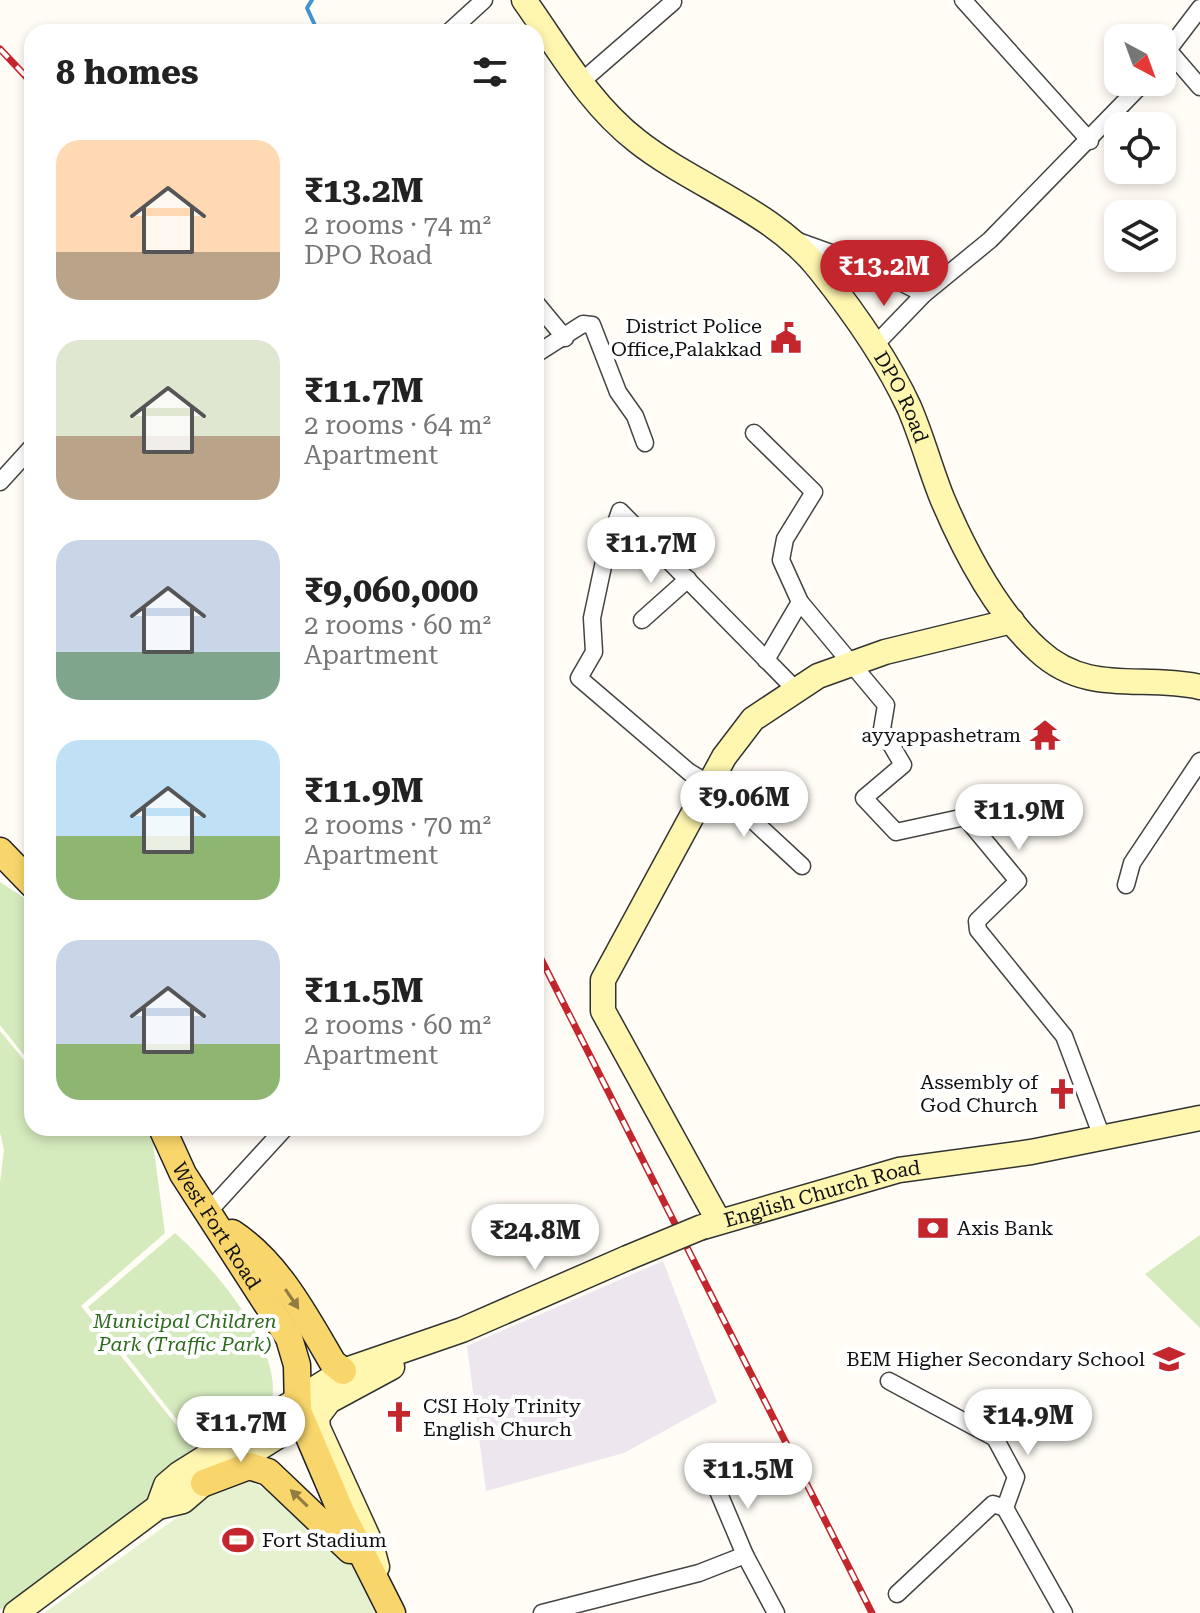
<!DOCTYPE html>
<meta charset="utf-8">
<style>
:root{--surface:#fff;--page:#f6f6f6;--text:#222;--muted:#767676;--accent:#c4262e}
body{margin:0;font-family:"Roboto Serif",serif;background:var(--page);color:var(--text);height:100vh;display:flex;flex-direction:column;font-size:30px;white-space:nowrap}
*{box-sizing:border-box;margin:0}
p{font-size:26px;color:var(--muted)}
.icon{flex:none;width:44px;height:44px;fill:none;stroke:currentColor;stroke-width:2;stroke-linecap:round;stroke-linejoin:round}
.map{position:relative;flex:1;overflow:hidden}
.panel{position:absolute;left:24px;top:24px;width:520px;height:1112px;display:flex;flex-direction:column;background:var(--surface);border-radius:24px;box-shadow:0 4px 12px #0003}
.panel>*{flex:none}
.needle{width:52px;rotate:139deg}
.fabs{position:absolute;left:1104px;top:24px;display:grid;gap:16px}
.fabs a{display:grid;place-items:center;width:72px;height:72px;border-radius:16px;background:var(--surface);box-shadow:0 4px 12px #0003;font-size:40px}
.price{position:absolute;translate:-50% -68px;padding:0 18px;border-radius:28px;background:#fff;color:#222;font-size:26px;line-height:52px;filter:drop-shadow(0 2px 4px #0008)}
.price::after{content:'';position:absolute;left:50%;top:48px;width:24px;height:18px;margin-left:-12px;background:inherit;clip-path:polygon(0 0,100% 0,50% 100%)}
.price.on{background:var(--accent);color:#fff}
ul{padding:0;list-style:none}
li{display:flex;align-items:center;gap:24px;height:200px;padding:0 32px}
li span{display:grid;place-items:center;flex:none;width:224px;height:160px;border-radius:24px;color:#555}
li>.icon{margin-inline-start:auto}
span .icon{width:96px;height:96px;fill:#fffc;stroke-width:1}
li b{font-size:34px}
h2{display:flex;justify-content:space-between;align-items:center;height:96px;padding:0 32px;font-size:34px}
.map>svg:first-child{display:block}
.industrial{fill:#eee6ef}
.green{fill:#d5ebbd}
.pitch{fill:#e6f2cf}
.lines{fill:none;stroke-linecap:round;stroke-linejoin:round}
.stream{stroke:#3f96cf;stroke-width:4}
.street-casing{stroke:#444;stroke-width:19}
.secondary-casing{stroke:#333;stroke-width:27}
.primary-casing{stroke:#222;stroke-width:29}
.street{stroke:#fff;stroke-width:16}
.secondary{stroke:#fff6b0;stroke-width:24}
.primary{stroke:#f9d66b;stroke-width:26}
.rail-casing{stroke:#c4262e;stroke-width:7}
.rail{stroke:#fff;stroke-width:4;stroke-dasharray:12;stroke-linecap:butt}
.secondary-bridge-casing{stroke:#333;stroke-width:27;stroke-linecap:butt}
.secondary-bridge{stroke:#fff6b0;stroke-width:24}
.oneway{fill:#917d42}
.labels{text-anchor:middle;stroke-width:8;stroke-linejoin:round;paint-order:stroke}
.poi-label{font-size:20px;fill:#111;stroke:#fff;text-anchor:end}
.street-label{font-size:20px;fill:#111;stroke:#fff}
.park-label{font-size:20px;font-style:italic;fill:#2f6b1f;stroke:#fff}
</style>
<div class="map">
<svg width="1200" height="1613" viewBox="0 0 1200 1613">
<rect width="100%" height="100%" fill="#fffdf5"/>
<path class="industrial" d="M663 1261 717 1402 624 1453 486 1491 467 1346Z"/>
<g class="green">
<path d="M0 882 32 903V1065L0 1025Z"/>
<path d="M0 1031 32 1070V1128H151L165 1233 81 1306 205 1461 0 1610V1183L4 1150 0 1132Z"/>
<path d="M175 1233C212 1265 303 1368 263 1420 252 1435 224 1448 208 1459L88 1307Z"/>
<path d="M1200 1235V1328L1145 1274Z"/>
</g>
<path class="pitch" d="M236 1475 285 1499 345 1550 383 1613H44Z"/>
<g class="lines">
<path class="stream" d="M312 0 307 8 318 32"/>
<defs>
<g id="street">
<path d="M963 0 1090 141"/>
<path d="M449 32 484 0"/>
<path d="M1168 50 1200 87"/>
<path d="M1162 58 1200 8"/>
<path d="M581 82 673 2"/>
<path d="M795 240 873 268 924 294 990 240 1144 82"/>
<path d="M536 303 565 338"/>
<path d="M873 347 924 294"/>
<path d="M536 354 583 324 592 325 618 392 635 416 645 443"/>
<path d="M754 433 814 492 785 539 781 560 800 602 766 660"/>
<path d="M0 482 32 447"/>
<path d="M800 602 886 705 882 729 903 765 864 798 896 832 965 817 1018 881 977 921 978 930 1064 1036 1102 1137"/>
<path d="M642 620 688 579"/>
<path d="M795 689 620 511 606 552 592 618 594 652 579 678 689 772 721 791 802 866"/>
<path d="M1126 885 1132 863 1200 761"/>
<path d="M209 1211 285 1128"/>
<path d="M889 1381 995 1438 1016 1477 1005 1508 1064 1613"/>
<path d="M715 1484 745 1555"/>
<path d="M897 1594 993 1504 1005 1508"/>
<path d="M542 1613 699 1573 745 1555 776 1613"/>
</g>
<g id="secondary">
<path id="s1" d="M524 0C559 49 588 103 637 141 694 186 774 211 820 270 852 310 887 360 909 407 922 437 930 468 942 498 964 550 997 613 1039 651 1088 696 1142 674 1200 687"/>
<path d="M718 1220 603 1011V980L724 757 753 719 818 676 885 652 1012 621"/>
<path id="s2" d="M703 1227 899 1170 1031 1152 1200 1118"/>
<path d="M158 1507 166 1485 179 1474 343 1371 462 1330 627 1258"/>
<path d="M377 1567 371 1544 318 1428 317 1417 329 1401 392 1367"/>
<path d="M16 1613 158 1507 183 1501 204 1483 302 1421"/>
</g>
<g id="primary">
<path d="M0 851 32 884"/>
<path id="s3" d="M162 1128 183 1174 289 1338 297 1365 298 1411 342 1514 392 1613"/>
<path d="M232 1233C278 1263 306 1317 333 1363L343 1371"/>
<path d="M204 1483 249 1466 268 1472 350 1550"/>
</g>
</defs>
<use href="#street" class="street-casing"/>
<use href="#secondary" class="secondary-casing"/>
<use href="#primary" class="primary-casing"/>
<use href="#street" class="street"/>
<use href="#secondary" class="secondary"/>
<use href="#primary" class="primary"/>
<defs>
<g id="rail">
<path d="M0 49 32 83"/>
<path d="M536 949 872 1613"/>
</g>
</defs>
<use href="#rail" class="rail-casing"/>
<use href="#rail" class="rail"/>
<defs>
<path id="secondary-bridge" d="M627 1258 702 1227"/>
</defs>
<use href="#secondary-bridge" class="secondary-bridge-casing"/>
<use href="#secondary-bridge" class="secondary-bridge"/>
</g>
<defs><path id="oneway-solid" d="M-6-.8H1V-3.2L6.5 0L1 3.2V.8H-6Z" transform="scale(2)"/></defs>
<g class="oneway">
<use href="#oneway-solid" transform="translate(292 1299) rotate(56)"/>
<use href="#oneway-solid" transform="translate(299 1498) rotate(-136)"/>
</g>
<defs>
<symbol id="civic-bare" viewBox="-9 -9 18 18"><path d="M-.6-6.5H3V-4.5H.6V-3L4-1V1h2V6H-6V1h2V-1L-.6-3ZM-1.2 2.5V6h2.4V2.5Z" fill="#c4262e" stroke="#fff" stroke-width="2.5" paint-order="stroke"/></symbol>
<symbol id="temple-bare" viewBox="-9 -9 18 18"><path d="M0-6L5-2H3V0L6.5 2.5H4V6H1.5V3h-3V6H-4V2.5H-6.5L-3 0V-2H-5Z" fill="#c4262e" stroke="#fff" stroke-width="2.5" paint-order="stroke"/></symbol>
<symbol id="church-bare" viewBox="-9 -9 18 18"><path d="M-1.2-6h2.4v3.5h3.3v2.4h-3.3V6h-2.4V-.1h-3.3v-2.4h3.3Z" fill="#c4262e" stroke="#fff" stroke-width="2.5" paint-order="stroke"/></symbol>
<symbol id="bank-bare" viewBox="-9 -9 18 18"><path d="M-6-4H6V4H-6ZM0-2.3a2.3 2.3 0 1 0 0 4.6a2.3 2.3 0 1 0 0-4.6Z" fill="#c4262e" stroke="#fff" stroke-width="2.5" paint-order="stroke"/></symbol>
<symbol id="school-bare" viewBox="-9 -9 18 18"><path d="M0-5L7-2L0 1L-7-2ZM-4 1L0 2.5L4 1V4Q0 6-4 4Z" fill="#c4262e" stroke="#fff" stroke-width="2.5" paint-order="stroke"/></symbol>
<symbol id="stadium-bare" viewBox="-9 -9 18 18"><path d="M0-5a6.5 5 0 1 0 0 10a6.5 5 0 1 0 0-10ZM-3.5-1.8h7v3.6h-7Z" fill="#c4262e" stroke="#fff" stroke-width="2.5" paint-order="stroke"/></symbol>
</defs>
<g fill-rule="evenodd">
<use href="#civic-bare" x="764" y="316" width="44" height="44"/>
<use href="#temple-bare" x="1023" y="713" width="44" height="44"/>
<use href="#church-bare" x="1040" y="1072" width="44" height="44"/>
<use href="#bank-bare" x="911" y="1206" width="44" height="44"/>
<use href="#school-bare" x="1147" y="1337" width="44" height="44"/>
<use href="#church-bare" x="377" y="1395" width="44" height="44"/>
<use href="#stadium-bare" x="216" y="1518" width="44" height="44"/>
</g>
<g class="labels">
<g class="poi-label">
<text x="762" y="333">District Police<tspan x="762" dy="23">Office,Palakkad</tspan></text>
<text x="1021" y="742">ayyappashetram</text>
<text x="1038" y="1089">Assembly of<tspan x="1038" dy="23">God Church</tspan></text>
<text x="957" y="1235" text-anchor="start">Axis Bank</text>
<text x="1145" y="1366">BEM Higher Secondary School</text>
<text x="423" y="1413" text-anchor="start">CSI Holy Trinity<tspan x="423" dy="23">English Church</tspan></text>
<text x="262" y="1547" text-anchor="start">Fort Stadium</text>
</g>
<g class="street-label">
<text dy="7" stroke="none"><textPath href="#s1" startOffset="558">DPO Road</textPath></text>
<text dy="7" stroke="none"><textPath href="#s2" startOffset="124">English Church Road</textPath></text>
<text dy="7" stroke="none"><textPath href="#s3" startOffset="112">West Fort Road</textPath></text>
</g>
<g class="park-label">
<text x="185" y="1328">Municipal Children<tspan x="185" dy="23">Park (Traffic Park)</tspan></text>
</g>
</g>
</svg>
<div class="fabs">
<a><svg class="needle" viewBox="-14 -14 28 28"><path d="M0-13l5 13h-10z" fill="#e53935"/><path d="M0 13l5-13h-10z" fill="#767676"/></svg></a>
<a><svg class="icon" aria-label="locate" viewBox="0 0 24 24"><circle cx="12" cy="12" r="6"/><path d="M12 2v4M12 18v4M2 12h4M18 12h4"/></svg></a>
<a><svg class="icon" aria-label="layers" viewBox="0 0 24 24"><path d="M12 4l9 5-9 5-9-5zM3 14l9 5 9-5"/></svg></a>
</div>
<b class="price on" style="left:884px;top:308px">₹13.2M</b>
<b class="price" style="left:651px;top:585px">₹11.7M</b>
<b class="price" style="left:744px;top:839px">₹9.06M</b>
<b class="price" style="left:1019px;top:852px">₹11.9M</b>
<b class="price" style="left:535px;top:1272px">₹24.8M</b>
<b class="price" style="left:1028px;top:1457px">₹14.9M</b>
<b class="price" style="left:241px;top:1464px">₹11.7M</b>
<b class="price" style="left:748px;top:1511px">₹11.5M</b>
<section class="panel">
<h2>8 homes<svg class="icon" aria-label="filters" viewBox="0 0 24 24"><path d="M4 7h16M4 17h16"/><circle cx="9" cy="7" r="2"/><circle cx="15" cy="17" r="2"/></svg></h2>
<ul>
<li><span style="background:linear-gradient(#ffd9b3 70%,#b9a48a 0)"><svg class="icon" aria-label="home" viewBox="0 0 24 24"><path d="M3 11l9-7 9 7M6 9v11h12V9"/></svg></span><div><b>₹13.2M</b><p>2 rooms · 74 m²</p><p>DPO Road</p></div></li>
<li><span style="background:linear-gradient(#dfe7d0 60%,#b9a48a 0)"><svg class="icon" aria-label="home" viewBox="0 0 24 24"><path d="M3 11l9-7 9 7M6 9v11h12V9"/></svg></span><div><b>₹11.7M</b><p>2 rooms · 64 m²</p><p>Apartment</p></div></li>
<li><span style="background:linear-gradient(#c9d6e8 70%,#7fa58c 0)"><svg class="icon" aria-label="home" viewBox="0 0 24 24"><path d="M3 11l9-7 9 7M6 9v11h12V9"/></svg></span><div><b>₹9,060,000</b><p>2 rooms · 60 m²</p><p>Apartment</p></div></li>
<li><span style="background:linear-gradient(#bfe0f5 60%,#8fb573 0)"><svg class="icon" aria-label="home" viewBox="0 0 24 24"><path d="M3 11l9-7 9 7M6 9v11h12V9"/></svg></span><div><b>₹11.9M</b><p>2 rooms · 70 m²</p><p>Apartment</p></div></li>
<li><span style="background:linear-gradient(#c9d6e8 65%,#8fb573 0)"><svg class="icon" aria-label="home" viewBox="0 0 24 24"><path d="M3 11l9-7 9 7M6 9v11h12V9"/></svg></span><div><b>₹11.5M</b><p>2 rooms · 60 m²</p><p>Apartment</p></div></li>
</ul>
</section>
</div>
